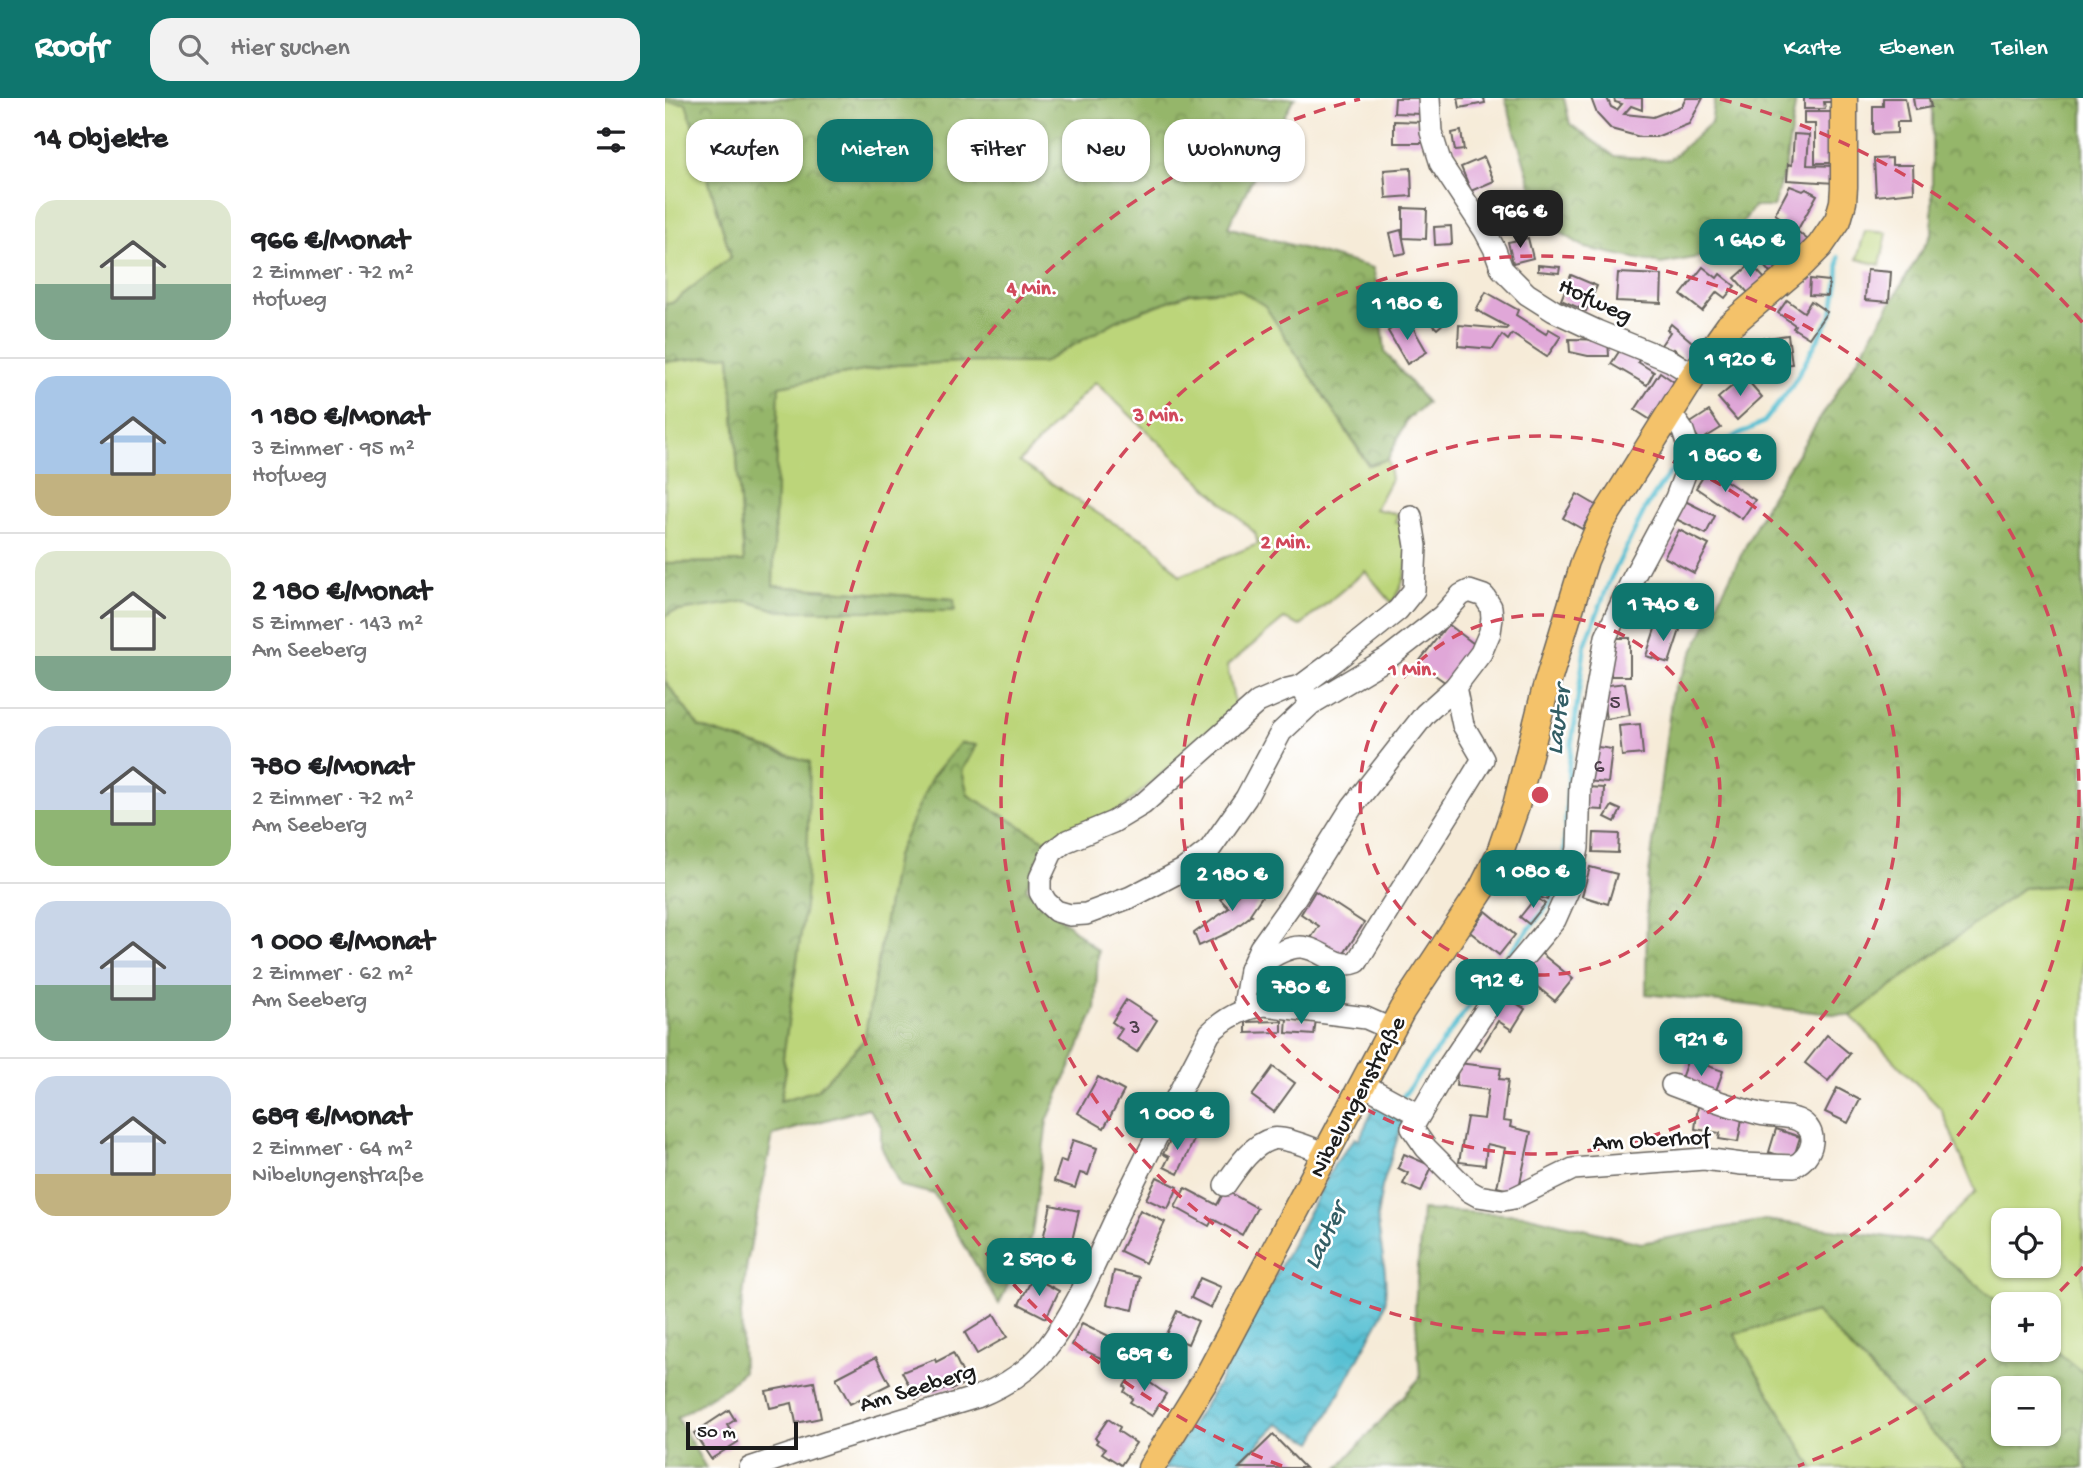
<!DOCTYPE html>
<html lang="de">
<meta charset="utf-8">
<style>
:root{--surface:#fff;--page:#f2f2f2;--text:#202124;--muted:#757577;--line:#e0e0e0;--accent:#0f766e}
body{margin:0;font-family:"Gochi Hand",sans-serif;background:var(--page);color:var(--text);height:100vh;display:flex;flex-direction:column;font-size:26px;white-space:nowrap}
*{box-sizing:border-box;margin:0}
p{font-size:23px;color:var(--muted)}
.icon{flex:none;width:38px;height:38px;fill:none;stroke:currentColor;stroke-width:2;stroke-linecap:round;stroke-linejoin:round}
.map{position:relative;flex:1;overflow:hidden}
.details{display:flex;flex-direction:column;background:var(--surface);width:665px}
.details>*{flex:none}
.top-card{position:absolute;left:21px;top:21px;width:665px;height:63px;display:flex;gap:14px}
.controls{position:absolute;left:1326px;top:1110px;display:grid;gap:14px}
.controls a{display:grid;place-items:center;width:70px;height:70px;border-radius:14px;background:var(--surface);box-shadow:0 2px 5px #0004;font-size:35px}
.scale{position:absolute;left:21px;bottom:18px;width:112px;box-sizing:border-box;padding-left:7px;border:4px solid #1c1c1c;border-top:0;font-size:19px;line-height:24px;white-space:nowrap;color:#1c1c1c;-webkit-text-stroke:5px #fff;paint-order:stroke}
.price{position:absolute;translate:-50% -60px;padding:0 16px;border-radius:14px;background:var(--accent);color:#fff;font-size:23px;line-height:46px;filter:drop-shadow(0 2px 4px #0008)}
.price::after{content:'';position:absolute;left:50%;top:42px;width:21px;height:16px;margin-left:-10px;background:inherit;clip-path:polygon(0 0,100% 0,50% 100%)}
.price.active{background:#222;color:#fff}
ul{padding:0;list-style:none}
li{display:flex;align-items:center;gap:21px;height:175px;padding:0 35px}
li+li{border-top:2px solid var(--line)}
li span{display:grid;place-items:center;flex:none;width:196px;height:140px;border-radius:21px;color:#555}
li>.icon{margin-inline-start:auto}
span .icon{width:84px;height:84px;fill:#fffc;stroke-width:1}
li b{font-size:30px}
h2{display:flex;justify-content:space-between;align-items:center;height:84px;padding:0 35px;font-size:30px}
.pill{padding:0 24px;border-radius:21px;background:var(--surface);box-shadow:0 2px 5px #0004;font-size:24px;line-height:63px}
.pill.active{background:var(--accent);color:#fff}
header{display:flex;align-items:center;gap:42px;box-sizing:border-box;height:98px;padding:0 35px;background:var(--accent);color:#fff}
header strong{font-size:33px}
nav{display:flex;gap:38px;margin-inline-start:auto;font-size:24px}
.search{width:490px;height:63px;background:var(--page);display:flex;align-items:center;gap:18px;box-sizing:border-box;padding:0 24px;border-radius:21px;color:var(--muted);font-size:26px}
main{display:flex;flex:1;min-height:0}
.map>svg:first-child{display:block}
.green{fill:#bcd57a;stroke:#6c784b;stroke-width:2;fill-rule:evenodd}
.forest{fill:url(#forest-crowns);stroke:#586943;stroke-width:2;fill-rule:evenodd}
.water{fill:url(#water-waves);stroke:#396e78;stroke-width:2}
.lines{fill:none;stroke-linecap:round;stroke-linejoin:round}
.stream{stroke:#56c0d3;stroke-width:4.5}
.building{fill:#e0a7d8}
.minor-casing{stroke:#68645e;stroke-width:24}
.major-casing{stroke:#68645e;stroke-width:29}
.minor{stroke:#fff;stroke-width:21}
.major{stroke:#f4c26a;stroke-width:26}
.ring{fill:none;stroke:#d1495b;stroke-width:3.5;stroke-dasharray:12 9}
.labels{text-anchor:middle;stroke-width:5;stroke-linejoin:round;paint-order:stroke}
.number-label{font-size:21px;fill:#4d3f4b}
.street-label{font-size:24px;fill:#1c1c1c;stroke:#fff}
.water-label{font-size:26px;font-style:italic;fill:#335e65;stroke:#fff}
.centre{fill:#d1495b;stroke:#fff;stroke-width:3.5}
.ring-label{font-size:21px;text-anchor:middle;font-weight:bold;fill:#d1495b;stroke:#fff;stroke-width:5;stroke-linejoin:round;paint-order:stroke}
</style>
<header>
<strong>Roofr</strong>
<div class="search"><svg class="icon" aria-label="search" viewBox="0 0 24 24"><circle cx="10" cy="10" r="6"/><path d="M15 15l6 6"/></svg>Hier suchen</div>
<nav><a>Karte</a><a>Ebenen</a><a>Teilen</a></nav>
</header>
<main>
<section class="details">
<h2>14 Objekte<svg class="icon" aria-label="filters" viewBox="0 0 24 24"><path d="M4 7h16M4 17h16"/><circle cx="9" cy="7" r="2"/><circle cx="15" cy="17" r="2"/></svg></h2>
<ul>
<li><span style="background:linear-gradient(#dfe7d0 60%,#7fa58c 0)"><svg class="icon" aria-label="home" viewBox="0 0 24 24"><path d="M3 11l9-7 9 7M6 9v11h12V9"/></svg></span><div><b>966 €/Monat</b><p>2 Zimmer · 72 m²</p><p>Hofweg</p></div></li>
<li><span style="background:linear-gradient(#a9c7e8 70%,#c2b280 0)"><svg class="icon" aria-label="home" viewBox="0 0 24 24"><path d="M3 11l9-7 9 7M6 9v11h12V9"/></svg></span><div><b>1 180 €/Monat</b><p>3 Zimmer · 95 m²</p><p>Hofweg</p></div></li>
<li><span style="background:linear-gradient(#dfe7d0 75%,#7fa58c 0)"><svg class="icon" aria-label="home" viewBox="0 0 24 24"><path d="M3 11l9-7 9 7M6 9v11h12V9"/></svg></span><div><b>2 180 €/Monat</b><p>5 Zimmer · 143 m²</p><p>Am Seeberg</p></div></li>
<li><span style="background:linear-gradient(#c9d6e8 60%,#8fb573 0)"><svg class="icon" aria-label="home" viewBox="0 0 24 24"><path d="M3 11l9-7 9 7M6 9v11h12V9"/></svg></span><div><b>780 €/Monat</b><p>2 Zimmer · 72 m²</p><p>Am Seeberg</p></div></li>
<li><span style="background:linear-gradient(#c9d6e8 60%,#7fa58c 0)"><svg class="icon" aria-label="home" viewBox="0 0 24 24"><path d="M3 11l9-7 9 7M6 9v11h12V9"/></svg></span><div><b>1 000 €/Monat</b><p>2 Zimmer · 62 m²</p><p>Am Seeberg</p></div></li>
<li><span style="background:linear-gradient(#c9d6e8 70%,#c2b280 0)"><svg class="icon" aria-label="home" viewBox="0 0 24 24"><path d="M3 11l9-7 9 7M6 9v11h12V9"/></svg></span><div><b>689 €/Monat</b><p>2 Zimmer · 64 m²</p><p>Nibelungenstraße</p></div></li>
</ul>
</section>
<div class="map">
<svg width="1418" height="1370" viewBox="0 0 1418 1370">
<defs>
<pattern id="forest-crowns" width="20" height="18" patternUnits="userSpaceOnUse" patternTransform="scale(1.75)"><rect width="20" height="18" fill="#95b66a"/><path d="M2 6a3 3 0 1 1 6 0M12 15a3 3 0 1 1 6 0" fill="none" stroke="#799356"/></pattern>
<pattern id="water-waves" width="16" height="10" patternUnits="userSpaceOnUse" patternTransform="scale(1.75)"><rect width="16" height="10" fill="#56c0d3"/><path d="M0 5q4-4 8 0t8 0" fill="none" stroke="#4aa4b5"/></pattern>
</defs>
<rect width="100%" height="100%" fill="#fff"/>
<filter id="ink" filterUnits="userSpaceOnUse"><feTurbulence type="fractalNoise" baseFrequency=".0143" numOctaves="2"/><feDisplacementMap in="SourceGraphic" scale="14" xChannelSelector="R" yChannelSelector="G"/><feConvolveMatrix kernelMatrix="1 2 1 2 8 2 1 2 1" color-interpolation-filters="sRGB"/></filter>
<filter id="wash" filterUnits="userSpaceOnUse"><feTurbulence type="fractalNoise" baseFrequency=".00686" numOctaves="4" result="noise"/><feDisplacementMap in="SourceGraphic" scale="28" xChannelSelector="R" yChannelSelector="G"/><feGaussianBlur stdDeviation="1.57" result="paint"/><feColorMatrix in="noise" values="0 0 0 0 0 0 0 0 0 0 0 0 0 0 0 0 0 1.4 0 .05"/><feComposite in="paint" operator="in"/></filter>
<g filter="url(#wash)">
<rect width="100%" height="100%" fill="#f6ebd8"/>
<g class="green">
<path d="M0 4 21 5 66 159 7 205 0 206Z"/>
<path d="M1200 133 1222 135 1215 167 1192 161Z"/>
<path d="M573 191 600 207 703 367 723 361 726 381 710 411 733 416 730 424 742 427C743 459 745 478 727 505L700 473 635 528 619 521 562 568 571 611 453 714 381 743 303 697 297 673 311 647 295 645 231 758 200 942 152 992 115 1004 121 972 118 961 145 664 34 629 0 583V519L7 514 82 503 115 513H290L288 501 108 488 113 288 232 267 295 264 377 265 455 221 525 195ZM430 284 590 435 593 446 515 478 487 446 443 422 354 364Z"/>
<path d="M65 256 79 464 0 465V264Z"/>
<path d="M1418 786V1275L1384 1247V1206H1339V1209L1260 1144 1311 1094 1276 1011 1186 918 1358 790ZM1339 1122H1384V1167H1339Z"/>
<path d="M1151 1214 1301 1370H1148L1069 1236Z"/>
</g>
<g class="forest">
<path d="M0 0H630L627 3 563 129 708 170 715 201 720 254 762 305 742 322 723 361 704 367 600 208 573 191 525 195 455 221 377 265 295 264 232 267 114 288 108 488 289 501 290 513H115L82 503 7 514 0 519V465L79 464 65 257 0 264V206L7 205 66 159 21 5 0 4Z"/>
<path d="M840 0H899L905 26 949 58 1004 62 1046 25 1050 0H1130L1131 2 1120 70 1108 109H1089L1069 136 1045 157 996 166 921 150 877 123Z"/>
<path d="M1267 0H1418V786L1358 790 1186 918 981 896 982 792 1007 596 1104 401 1194 259 1267 135Z"/>
<path d="M0 583 34 629 145 664 141 801 118 960 121 972 115 1003 152 992 199 942 231 758 267 679 295 645 311 647 297 673 303 697 381 743 361 790 433 853 430 912 382 1023 367 1136 334 1206 269 1096 235 1088 216 1048V1028L203 1010 108 1037 82 1165 76 1216 78 1273 63 1288 12 1320 41 1370H0Z"/>
<path d="M757 1112 860 1117 976 1145 1100 1122 1260 1144 1339 1209V1251H1384V1247L1418 1275V1370H1301L1151 1214 1069 1236 1148 1370H673L755 1280 750 1210ZM1339 1290H1384V1335H1339Z"/>
</g>
<path class="water" d="M712 1003 739 1020 717 1089 712 1119 720 1174 721 1201 717 1217 648 1344 613 1326 569 1370H499L553 1286 669 1067 690 1040 694 1042Z"/>
<g class="lines">
<g class="stream">
<path d="M1031 358 1099 324 1127 288 1167 216 1173 184 1174 159"/>
<path d="M737 1000 828 875 887 803 898 774 904 665 920 547 945 482 980 411 1002 378 1013 366"/>
</g>
</g>
<g id="blocks">
<g class="building">
<path d="M730 0H758L757 16 729 15Z"/>
<path d="M793 0H819L820 5 795 10Z"/>
<path d="M926 0H942L946 9 952 12 957 6 950 4 949 0H977V12L966 8 959 16 988 19 1017 8 1021 0H1038L1024 26 991 39H975L946 31 932 16Z"/>
<path d="M1139 0H1167V4H1159L1160 11H1139Z"/>
<path d="M1218 0H1240L1244 24H1232V35L1208 36V8H1218Z"/>
<path d="M1248 0H1264L1266 9 1250 12Z"/>
<path d="M1139 14H1166L1169 65H1150V26H1139Z"/>
<path d="M729 23 758 24V45H729Z"/>
<path d="M796 33 799 52 790 53 787 35Z"/>
<path d="M1129 36 1144 37 1142 67 1170 68V85L1122 82 1123 66 1127 67Z"/>
<path d="M819 59 829 83 806 93 796 69Z"/>
<path d="M1227 60V67H1248L1249 94 1211 98 1209 61Z"/>
<path d="M746 70 747 98 721 100 719 72Z"/>
<path d="M1125 88 1138 93 1141 91 1152 97 1132 133 1143 142 1128 157 1107 133 1119 122 1110 116Z"/>
<path d="M738 110 762 111 761 141 738 140Z"/>
<path d="M848 115 852 132 833 136 830 119Z"/>
<path d="M1088 124 1112 144 1125 160 1106 176 1093 161 1097 157 1093 151 1088 156 1073 140Z"/>
<path d="M786 128 787 146 770 147 769 129Z"/>
<path d="M736 132 741 155 730 157 725 135Z"/>
<path d="M863 140 868 160 848 165 843 144Z"/>
<path d="M1086 166 1100 181 1084 196 1070 180Z"/>
<path d="M873 167 895 169 894 175 873 173Z"/>
<path d="M1038 169 1052 180 1055 176 1070 188 1060 200 1052 194 1037 213 1016 197Z"/>
<path d="M1202 172 1226 174 1224 204 1200 202Z"/>
<path d="M953 175 997 177 996 205 951 203Z"/>
<path d="M906 177 932 188 921 213 896 202Z"/>
<path d="M1145 181 1164 183 1163 198 1144 197Z"/>
<path d="M821 194 853 212 851 217 881 236 884 231 896 238 882 259 847 236 843 242 837 237 828 251 793 248 794 227 841 231 843 229 811 212Z"/>
<path d="M1122 202 1139 214 1146 203 1162 214 1144 240 1128 230 1130 227 1113 215Z"/>
<path d="M774 218 780 224 772 231 766 225Z"/>
<path d="M743 221 762 254 742 266 723 233Z"/>
<path d="M1006 226 1033 249 1024 262 1009 251 1006 255 996 247 1005 234 1002 232Z"/>
<path d="M1123 237 1127 266 1070 274 1066 245Z"/>
<path d="M904 241 943 242 944 258H923L905 254Z"/>
<path d="M957 249 975 260 973 264 989 274 982 287 946 266Z"/>
<path d="M995 274 1012 286 989 324 970 312Z"/>
<path d="M1079 278 1097 299 1072 322 1053 300Z"/>
<path d="M1044 313 1056 330 1035 343 1024 326Z"/>
<path d="M1043 371 1090 402 1077 421 1031 390Z"/>
<path d="M912 396 931 407 917 431 898 420Z"/>
<path d="M1020 403 1050 418 1041 436 1011 421Z"/>
<path d="M1014 432 1044 447 1029 475 999 459Z"/>
<path d="M992 525 1015 532 1004 565 981 558Z"/>
<path d="M783 526 813 549 784 587 753 565Z"/>
<rect x="946" y="540" width="19" height="38"/>
<path d="M960 585 965 617 941 621 936 588Z"/>
<path d="M975 626 978 656 957 658 954 628Z"/>
<path d="M926 648 947 651 943 685 921 683Z"/>
<path d="M921 689 939 690 938 712 919 711Z"/>
<path d="M947 708 956 712 950 724 940 719Z"/>
<path d="M929 735 954 736 953 755 928 754Z"/>
<path d="M849 753 895 772 882 802 837 784Z"/>
<path d="M925 769 952 776 943 806 917 798Z"/>
<path d="M588 781 602 791 585 816 587 817 565 834 534 848 529 835 564 810 555 801 565 793 571 798Z"/>
<path d="M650 793 699 825 676 860 646 840 654 828 636 816Z"/>
<path d="M871 799 880 806 864 826 855 819Z"/>
<path d="M821 813 850 837 834 857 805 834Z"/>
<path d="M872 852 908 881 890 903 854 874Z"/>
<path d="M835 895 860 911 847 932 833 923 815 952 804 945Z"/>
<path d="M461 902 492 922 472 954 451 940 457 931 447 924Z"/>
<path d="M622 920 651 922 649 937 621 935Z"/>
<path d="M617 923V934L581 935V924Z"/>
<path d="M1162 937 1185 956 1163 983 1140 965Z"/>
<path d="M1023 961 1058 973 1049 998 1014 986Z"/>
<path d="M793 965 836 970 834 981 843 982 838 1023 846 1024 845 1029 866 1034 853 1094 832 1089 840 1050 822 1046 820 1067 794 1064 802 1019 819 1021 823 992 791 988Z"/>
<path d="M608 969 630 985 609 1014 587 998Z"/>
<path d="M433 979 459 993 439 1030 413 1015Z"/>
<path d="M1172 990 1195 1002 1183 1025 1160 1014Z"/>
<path d="M1033 1008 1059 1012 1058 1018 1077 1021 1073 1044 1054 1041 1055 1035 1030 1031Z"/>
<path d="M1111 1031 1135 1039 1128 1062 1104 1054Z"/>
<path d="M510 1033 529 1042 513 1076 499 1069 504 1059 498 1056Z"/>
<path d="M408 1042 432 1050 423 1077 415 1075 410 1090 389 1083 396 1062 401 1064Z"/>
<path d="M739 1056 767 1068 756 1094 738 1086 743 1075 733 1070Z"/>
<path d="M492 1079 513 1089 503 1111 481 1101Z"/>
<path d="M520 1090 552 1107 560 1092 592 1110 577 1137 548 1121 544 1128 510 1109Z"/>
<path d="M386 1107 414 1113 405 1151 411 1152 405 1179 378 1173 384 1147 377 1145Z"/>
<path d="M475 1112 500 1124 480 1165 455 1153Z"/>
<path d="M449 1173 475 1179 468 1212 442 1206Z"/>
<path d="M368 1179 394 1193 381 1220 354 1206Z"/>
<path d="M535 1180 556 1189 546 1210 526 1200Z"/>
<path d="M512 1213 533 1223 523 1246 501 1236Z"/>
<path d="M329 1217 342 1239 312 1256 300 1235Z"/>
<path d="M417 1225 450 1241 440 1262 407 1247Z"/>
<path d="M288 1255 302 1284 286 1292 284 1289 269 1296 268 1293 251 1301 237 1274 270 1261 271 1264Z"/>
<path d="M211 1259 225 1286 185 1306 171 1280Z"/>
<path d="M471 1270 483 1278 481 1282 501 1296 487 1318 465 1304 468 1300 459 1294 461 1290 459 1288Z"/>
<path d="M149 1284 156 1320 131 1325 127 1305 105 1310 101 1293Z"/>
<path d="M64 1312 70 1322 62 1327 73 1344 46 1361 29 1335Z"/>
<path d="M443 1321 455 1329 453 1333 471 1345 456 1367 437 1355 440 1351 431 1345 433 1342 430 1340Z"/>
<path d="M608 1337 640 1370H574Z"/>
</g>
</g>
</g>
<g filter="url(#ink)">
<use href="#blocks" fill-opacity="0" stroke="#68645e" stroke-width="2"/>
<g class="lines">
<defs>
<g id="minor">
<path d="M764 0 766 34 776 66 820 133 830 152 837 171 862 196 889 213 932 233 1006 263 1029 277"/>
<path d="M1004 318 1011 323 1018 333 1024 351 1021 373 1011 400 967 482 941 539 915 686 913 750 906 786 890 822 847 873 783 969 747 1030 761 1050 804 1093 813 1098 838 1102 849 1100 908 1071 1039 1061 1077 1066 1129 1068C1148 1059 1156 1032 1133 1022 1122 1017 1107 1019 1095 1016 1066 1009 1036 998 1007 987"/>
<path d="M636 588 671 562 733 512 749 492 751 448 746 418"/>
<path d="M585 872 595 850 627 805 687 709 760 616 790 589 816 555 825 534 827 520 826 509 819 498 804 493 796 497 777 518 723 560 646 606 636 588 623 591 593 604 478 706 448 724 400 744 387 754 375 780V794L381 804 391 813 405 817 421 816 466 799 518 772 545 751 581 700 616 634 646 606"/>
<path d="M583 910 580 902 585 872C599 865 618 849 635 849 656 849 671 873 692 864 733 795 777 729 818 661L798 627 790 589"/>
<path d="M697 986 754 1017"/>
<path d="M560 1087C571 1071 587 1046 607 1041 619 1038 648 1051 660 1055"/>
<path d="M85 1370 163 1344 312 1299C337 1289 364 1273 381 1251 410 1215 431 1162 451 1120 481 1058 513 997 545 935 560 920 577 911 599 907L701 920 726 931"/>
</g>
<path id="major" d="M486 1370 544 1276 737 912 817 791 834 757 851 708 880 593 920 462 936 425 1029 277 1064 228 1137 166 1155 148 1173 122 1178 104 1179 89V0"/>
</defs>
<use href="#minor" class="minor-casing"/>
<use href="#major" class="major-casing"/>
<use href="#minor" class="minor"/>
<use href="#major" class="major"/>
</g>
</g>
<g class="ring">
<circle cx="875" cy="697" r="180"/>
<circle cx="875" cy="697" r="359"/>
<circle cx="875" cy="697" r="539"/>
<path d="M1418 1169A719 719 0 0 1 1383 1205M1337 1248A719 719 0 0 1 1133 1368M617 1368A719 719 0 0 1 695 1M1055 1A719 719 0 0 1 1418 225"/>
</g>
<g class="labels">
<g class="number-label">
<text x="950" y="610">5</text>
<text x="934" y="674">6</text>
<text x="470" y="935">3</text>
</g>
<g class="street-label">
<text transform="translate(931 201) rotate(25)" y="8">Hofweg</text>
<text transform="translate(691 998) rotate(-62)" y="8">Nibelungenstraße</text>
<text transform="translate(986 1040) rotate(-3)" y="8">Am Oberhof</text>
<text transform="translate(252 1288) rotate(-17)" y="8">Am Seeberg</text>
</g>
<g class="water-label">
<text transform="translate(891 622) rotate(-83)" y="9">Lauter</text>
<text transform="translate(658 1137) rotate(-64)" y="9">Lauter</text>
</g>
</g>
<circle cx="875" cy="697" r="10" class="centre"/>
<g class="ring-label">
<text x="367" y="196">4 Min.</text>
<text x="494" y="323">3 Min.</text>
<text x="621" y="450">2 Min.</text>
<text x="748" y="577">1 Min.</text>
</g>
</svg>
<div class="controls">
<a><svg class="icon" aria-label="locate" viewBox="0 0 24 24"><circle cx="12" cy="12" r="6"/><path d="M12 2v4M12 18v4M2 12h4M18 12h4"/></svg></a>
<a>+</a>
<a>−</a>
</div>
<div class="scale">50 m</div>
<b class="price active" style="left:855px;top:152px">966 €</b>
<b class="price" style="left:1085px;top:181px">1 640 €</b>
<b class="price" style="left:742px;top:244px">1 180 €</b>
<b class="price" style="left:1075px;top:300px">1 920 €</b>
<b class="price" style="left:1060px;top:396px">1 860 €</b>
<b class="price" style="left:998px;top:545px">1 740 €</b>
<b class="price" style="left:868px;top:812px">1 080 €</b>
<b class="price" style="left:567px;top:815px">2 180 €</b>
<b class="price" style="left:832px;top:921px">912 €</b>
<b class="price" style="left:636px;top:928px">780 €</b>
<b class="price" style="left:1036px;top:980px">921 €</b>
<b class="price" style="left:512px;top:1054px">1 000 €</b>
<b class="price" style="left:374px;top:1200px">2 590 €</b>
<b class="price" style="left:479px;top:1295px">689 €</b>
<div class="top-card">
<a class="pill">Kaufen</a>
<a class="pill active">Mieten</a>
<a class="pill">Filter</a>
<a class="pill">Neu</a>
<a class="pill">Wohnung</a>
</div>
</div>
</main>
